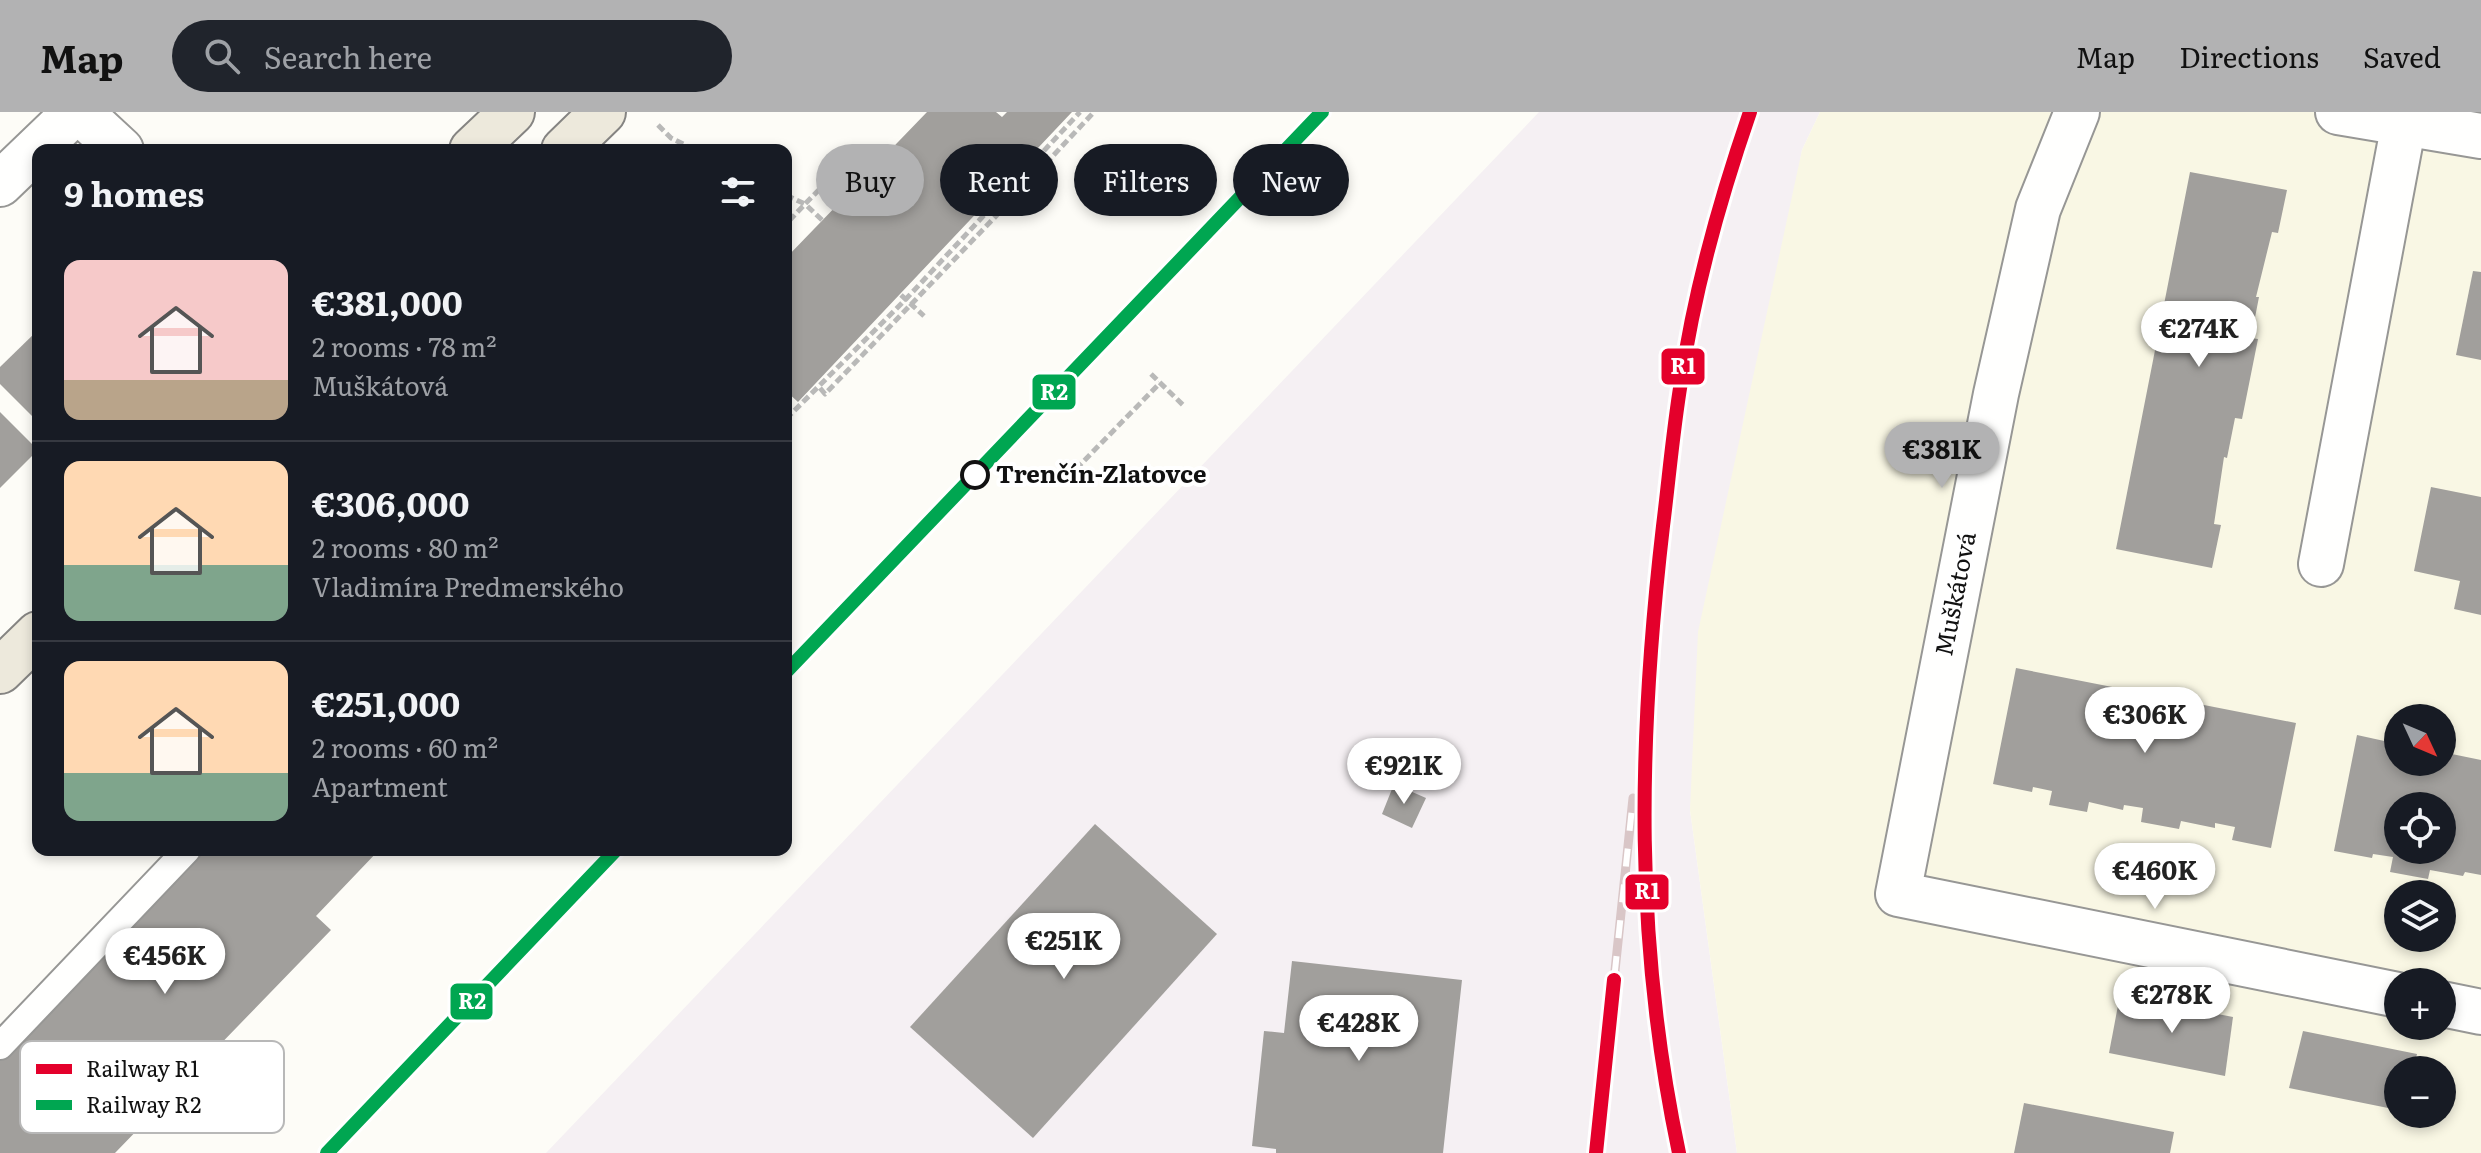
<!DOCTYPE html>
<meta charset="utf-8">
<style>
:root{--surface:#171b24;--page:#20242c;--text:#f1f3f6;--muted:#9ea1a6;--line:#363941;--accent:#b2b2b3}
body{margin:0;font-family:Literata,serif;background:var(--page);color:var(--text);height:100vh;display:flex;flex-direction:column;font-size:30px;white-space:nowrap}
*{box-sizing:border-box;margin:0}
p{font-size:26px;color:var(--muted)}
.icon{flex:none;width:44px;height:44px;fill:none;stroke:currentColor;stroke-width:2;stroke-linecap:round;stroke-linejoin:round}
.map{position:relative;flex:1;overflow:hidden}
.drawer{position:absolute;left:32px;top:32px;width:760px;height:712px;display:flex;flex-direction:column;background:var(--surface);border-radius:16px;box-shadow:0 4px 12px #0003}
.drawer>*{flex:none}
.hud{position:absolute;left:816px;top:32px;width:760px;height:72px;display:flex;gap:16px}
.needle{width:52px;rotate:134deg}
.fabs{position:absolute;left:2384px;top:592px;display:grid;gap:16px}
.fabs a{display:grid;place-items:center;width:72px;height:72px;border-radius:50%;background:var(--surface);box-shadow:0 4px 12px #0003;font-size:40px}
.price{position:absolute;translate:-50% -68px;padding:0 18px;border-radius:28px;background:#fff;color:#222;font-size:26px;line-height:52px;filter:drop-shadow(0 2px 4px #0008)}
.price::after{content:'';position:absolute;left:50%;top:48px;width:24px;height:18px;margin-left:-12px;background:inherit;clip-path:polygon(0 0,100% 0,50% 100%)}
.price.selected{background:var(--accent);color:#111}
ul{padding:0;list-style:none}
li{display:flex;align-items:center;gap:24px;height:200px;padding:0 32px}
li+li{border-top:2px solid var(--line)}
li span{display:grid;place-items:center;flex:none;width:224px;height:160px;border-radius:16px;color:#555}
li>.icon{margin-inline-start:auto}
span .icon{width:96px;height:96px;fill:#fffc;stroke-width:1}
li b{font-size:34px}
h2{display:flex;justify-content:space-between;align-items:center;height:96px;padding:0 32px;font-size:34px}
.chip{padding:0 28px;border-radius:36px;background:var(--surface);box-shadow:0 4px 12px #0003;font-size:28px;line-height:72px}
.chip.selected{background:var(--accent);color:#111}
header{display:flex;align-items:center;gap:48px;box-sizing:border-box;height:112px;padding:0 40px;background:var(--accent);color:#111}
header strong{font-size:38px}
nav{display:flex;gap:44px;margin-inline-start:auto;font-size:28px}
.search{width:560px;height:72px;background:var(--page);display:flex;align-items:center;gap:20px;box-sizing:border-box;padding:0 28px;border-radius:44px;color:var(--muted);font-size:30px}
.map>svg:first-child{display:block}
.industrial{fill:#f5f0f3}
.farmland{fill:#f9f7e4;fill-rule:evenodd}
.building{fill:#a19f9c;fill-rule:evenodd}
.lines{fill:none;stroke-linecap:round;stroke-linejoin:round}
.service-casing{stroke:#979795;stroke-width:30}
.minor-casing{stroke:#979795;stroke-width:48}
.primary-casing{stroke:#858482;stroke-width:48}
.path{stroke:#b9b9b8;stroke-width:5;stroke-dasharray:8 4;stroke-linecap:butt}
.service{stroke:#fffffe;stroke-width:26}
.minor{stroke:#fffffe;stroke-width:44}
.primary{stroke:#ede9dc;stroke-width:44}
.rail-casing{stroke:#d9c6c7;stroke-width:9}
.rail{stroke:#fff;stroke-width:6;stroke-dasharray:18;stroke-linecap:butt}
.rail-1-casing{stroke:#fff;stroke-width:20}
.rail-2-casing{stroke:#fff;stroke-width:20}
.rail-1{stroke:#e4002b;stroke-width:14}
.rail-2{stroke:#00a651;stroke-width:14}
.stop-dot{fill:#fff;stroke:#111;stroke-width:4}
.labels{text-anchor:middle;stroke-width:8;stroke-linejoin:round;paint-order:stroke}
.stop-label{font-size:24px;font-weight:bold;fill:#111;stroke:#fff;text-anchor:start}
.street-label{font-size:24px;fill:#111;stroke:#fff}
.key{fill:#fff;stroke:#b8b8b8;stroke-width:2}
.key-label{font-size:22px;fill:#111}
.line-badge{stroke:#fff;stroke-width:3}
.badge-label{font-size:22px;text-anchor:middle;font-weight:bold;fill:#fff}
</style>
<header>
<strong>Map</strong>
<div class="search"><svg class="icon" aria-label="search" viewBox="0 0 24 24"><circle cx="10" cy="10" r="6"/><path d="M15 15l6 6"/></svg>Search here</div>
<nav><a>Map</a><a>Directions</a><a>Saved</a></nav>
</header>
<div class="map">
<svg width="2481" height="1041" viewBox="0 0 2481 1041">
<rect width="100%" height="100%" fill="#fdfcf7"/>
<path class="industrial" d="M1539 0H1820L1802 38 1690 698 1737 1041H546Z"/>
<path class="farmland" d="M1820 0H2481V1041H1737L1690 698 1698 520 1802 38ZM2398 606H2442V650H2398ZM2398 694H2442V738H2398ZM2398 782H2442V826H2398ZM2398 870H2442V914H2398ZM2398 958H2442V1002H2398Z"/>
<g class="building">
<path d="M927 0H996L1002 5 1007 0H1072L798 290 786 279V146Z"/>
<path d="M2190 60 2287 78 2278 121 2272 120 2256 185H2259L2251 226 2258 227 2242 307 2235 306 2227 346 2224 345 2214 412 2221 413 2212 456 2116 437Z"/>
<path d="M2473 159 2481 160V248L2456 243Z"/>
<path d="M38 218V310L0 272V255Z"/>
<path d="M0 300 38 338 0 376Z"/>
<path d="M2431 375 2481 385V503L2454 497 2460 469 2414 459Z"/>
<path d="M2016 556 2296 611 2271 736 2232 728 2235 715 2215 711V716L2181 709 2179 717 2141 710 2143 696 2124 693 2123 698 2089 690 2087 700 2049 693 2052 679 2033 675 2032 680 1993 672Z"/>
<path d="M2357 623 2398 632V650H2442V640L2481 648V763L2465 760 2463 764 2430 758 2428 767 2390 760 2393 745 2373 742 2372 746 2334 739ZM2398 694H2442V738H2398Z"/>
<path d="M1394 672 1426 686 1412 716 1382 702Z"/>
<path d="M1095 712 1217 822 1033 1026 910 915Z"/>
<path d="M200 738H379L316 804 331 818 115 1041H0V945Z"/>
<path d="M1292 849 1462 868 1443 1041H1276V1037L1252 1034 1264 919 1284 921Z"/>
<path d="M2120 883 2233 905 2225 964 2109 941Z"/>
<path d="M2303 919 2417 942 2413 958H2398V998L2289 976Z"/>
<path d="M2024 991 2174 1020 2170 1041H2014Z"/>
</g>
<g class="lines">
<defs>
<path id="service" d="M0 934 187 738"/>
<g id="minor">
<path d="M80 0 121 38"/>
<path d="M2077 0 2038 97 1996 282 1898 782 2398 883"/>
<path d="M2338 0 2481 24"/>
<path d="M0 72 75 0"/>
<path d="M2321 452 2404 11"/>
<path d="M2442 892 2481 900"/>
</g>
<g id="primary">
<path d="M472 38 512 0"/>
<path d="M564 38 603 0"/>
<path d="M0 559 38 522"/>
</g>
</defs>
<use href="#service" class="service-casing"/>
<use href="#minor" class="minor-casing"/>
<use href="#primary" class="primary-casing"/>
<g class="path">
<path d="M658 13 671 26 695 38"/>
<path d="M1012 72 1020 79 1094 0"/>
<path d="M786 83 805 92 786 112"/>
<path d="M822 108 805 92 860 36 876 52"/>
<path d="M901 183 924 204"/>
<path d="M1151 262 1183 293"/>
<path d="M820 276 825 282 1020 79"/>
<path d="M786 307 906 187 1080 0"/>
<path d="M1076 357 1160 271"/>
</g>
<use href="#service" class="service"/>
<use href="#minor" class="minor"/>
<use href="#primary" class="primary"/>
<defs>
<g id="rail">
<path d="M1596 1041 1633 686"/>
<path d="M1679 1041C1634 828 1638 629 1663 414 1669 366 1673 318 1681 270 1694 179 1720 87 1750 0"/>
</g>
</defs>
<use href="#rail" class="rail-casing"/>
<use href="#rail" class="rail"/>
<defs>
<g id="rail-1">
<path d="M1596 1041 1614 868"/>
<path d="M1679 1041C1634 828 1638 629 1663 414 1669 366 1673 318 1681 270 1694 179 1720 87 1750 0"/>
</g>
<g id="rail-2">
<path d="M786 560 1322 0"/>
<path d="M327 1041 616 738"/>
</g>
</defs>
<use href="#rail-1" class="rail-1-casing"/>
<use href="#rail-2" class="rail-2-casing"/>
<use href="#rail-1" class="rail-1"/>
<use href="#rail-2" class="rail-2"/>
</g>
<circle class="stop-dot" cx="975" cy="363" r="13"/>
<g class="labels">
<g class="stop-label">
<text x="996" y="371">Trenčín-Zlatovce</text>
</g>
<g class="street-label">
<text transform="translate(1956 482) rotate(-79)" y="8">Muškátová</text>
</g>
</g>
<rect x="20" y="929" width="264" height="92" rx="12" class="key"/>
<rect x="36" y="952" width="36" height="10" fill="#e4002b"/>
<rect x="36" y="988" width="36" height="10" fill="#00a651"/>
<g class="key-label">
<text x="86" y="965">Railway R1</text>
<text x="86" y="1001">Railway R2</text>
</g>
<g class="line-badge">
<rect x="1660" y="235" width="46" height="39" rx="8" fill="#e4002b"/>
<rect x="1031" y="261" width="46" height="38" rx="8" fill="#00a651"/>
<rect x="1624" y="761" width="46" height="38" rx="8" fill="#e4002b"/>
<rect x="449" y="870" width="45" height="39" rx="8" fill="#00a651"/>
</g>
<g class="badge-label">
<text x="1683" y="262">R1</text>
<text x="1054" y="288">R2</text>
<text x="1647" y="787">R1</text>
<text x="472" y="897">R2</text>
</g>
</svg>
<div class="fabs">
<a><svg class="needle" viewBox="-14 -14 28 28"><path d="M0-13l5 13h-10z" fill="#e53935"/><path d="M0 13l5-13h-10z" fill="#9ea1a6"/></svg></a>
<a><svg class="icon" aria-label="locate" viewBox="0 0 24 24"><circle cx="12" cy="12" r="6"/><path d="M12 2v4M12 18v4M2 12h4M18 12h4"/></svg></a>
<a><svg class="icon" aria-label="layers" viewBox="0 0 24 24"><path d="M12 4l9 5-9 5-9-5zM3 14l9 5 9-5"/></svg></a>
<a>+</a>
<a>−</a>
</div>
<b class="price" style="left:2199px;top:257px">€274K</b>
<b class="price selected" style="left:1942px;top:378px">€381K</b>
<b class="price" style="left:2145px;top:643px">€306K</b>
<b class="price" style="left:1404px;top:694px">€921K</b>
<b class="price" style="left:2155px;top:799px">€460K</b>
<b class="price" style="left:1064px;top:869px">€251K</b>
<b class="price" style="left:165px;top:884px">€456K</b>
<b class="price" style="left:2172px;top:923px">€278K</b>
<b class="price" style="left:1359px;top:951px">€428K</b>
<div class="hud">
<a class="chip selected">Buy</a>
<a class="chip">Rent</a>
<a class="chip">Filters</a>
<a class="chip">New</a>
</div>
<section class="drawer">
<h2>9 homes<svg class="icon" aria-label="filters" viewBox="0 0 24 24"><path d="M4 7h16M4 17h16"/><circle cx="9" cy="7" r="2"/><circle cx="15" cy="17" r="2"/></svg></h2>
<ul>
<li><span style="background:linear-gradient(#f6c9c9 75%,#b9a48a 0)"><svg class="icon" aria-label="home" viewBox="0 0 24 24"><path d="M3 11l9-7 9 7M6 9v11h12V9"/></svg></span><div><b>€381,000</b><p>2 rooms · 78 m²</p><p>Muškátová</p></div></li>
<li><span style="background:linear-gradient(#ffd9b3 65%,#7fa58c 0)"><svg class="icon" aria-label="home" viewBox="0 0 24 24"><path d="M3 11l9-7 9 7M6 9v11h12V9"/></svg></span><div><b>€306,000</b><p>2 rooms · 80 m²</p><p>Vladimíra Predmerského</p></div></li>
<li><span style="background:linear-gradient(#ffd9b3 70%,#7fa58c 0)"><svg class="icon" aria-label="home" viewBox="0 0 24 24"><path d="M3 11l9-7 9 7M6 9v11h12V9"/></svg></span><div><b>€251,000</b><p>2 rooms · 60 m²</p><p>Apartment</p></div></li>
</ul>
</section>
</div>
